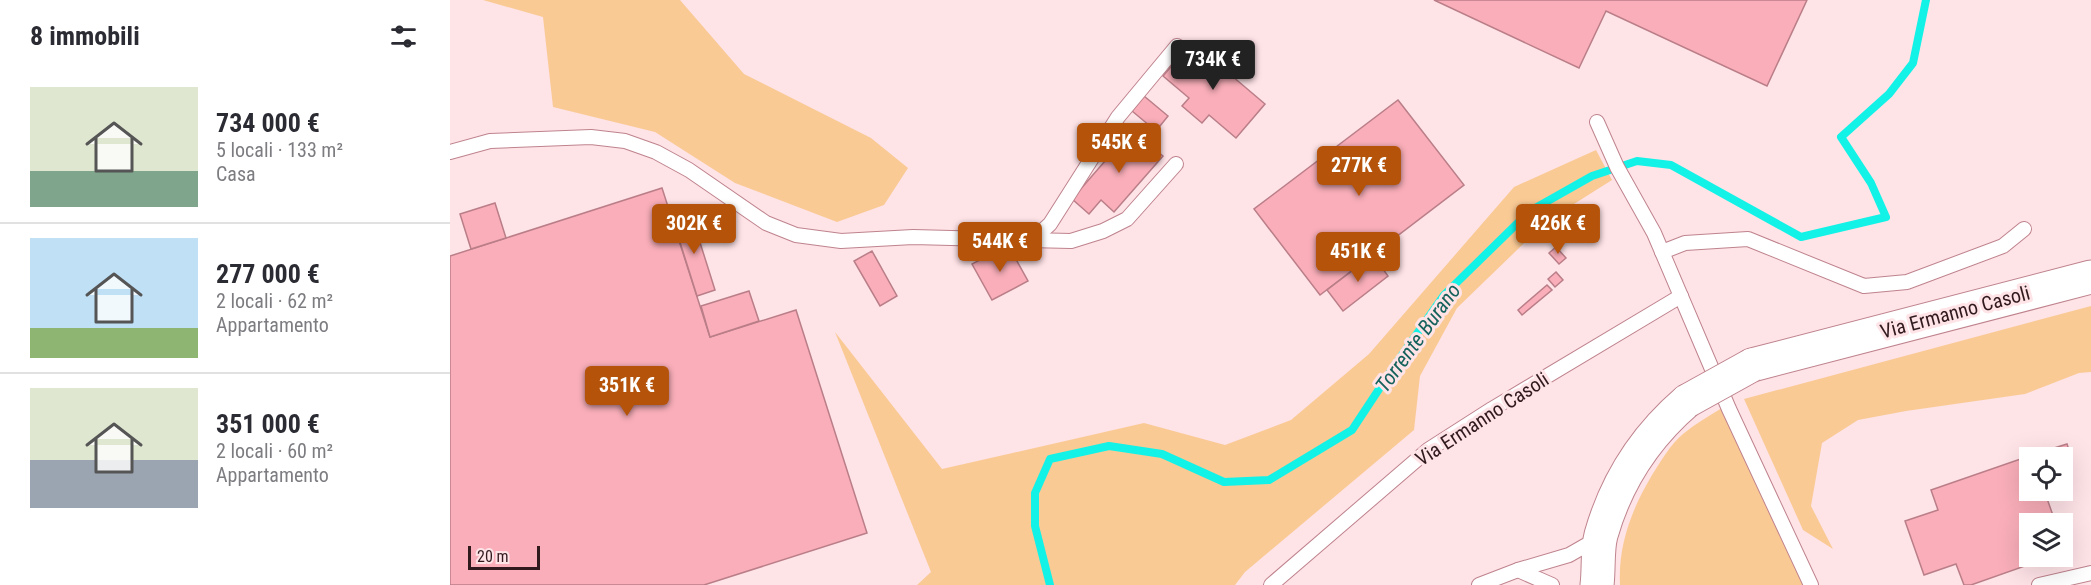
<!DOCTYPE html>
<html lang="it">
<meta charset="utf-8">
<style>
:root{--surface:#fff;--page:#f7f7f7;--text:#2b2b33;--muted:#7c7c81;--line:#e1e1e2;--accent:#b45309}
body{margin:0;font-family:"Roboto Condensed",sans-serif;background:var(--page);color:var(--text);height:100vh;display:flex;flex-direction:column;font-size:22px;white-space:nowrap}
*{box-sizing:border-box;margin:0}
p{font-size:20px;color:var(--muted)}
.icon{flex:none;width:33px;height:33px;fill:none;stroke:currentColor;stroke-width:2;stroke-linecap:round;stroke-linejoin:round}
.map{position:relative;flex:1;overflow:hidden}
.drawer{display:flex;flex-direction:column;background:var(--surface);width:450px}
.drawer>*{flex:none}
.buttons{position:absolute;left:1569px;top:447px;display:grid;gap:12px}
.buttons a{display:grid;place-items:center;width:54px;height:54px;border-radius:0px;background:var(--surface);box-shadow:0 6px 24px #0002;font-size:30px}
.scale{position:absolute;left:18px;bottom:15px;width:72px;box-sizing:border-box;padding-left:6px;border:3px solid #311a1e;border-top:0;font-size:16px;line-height:21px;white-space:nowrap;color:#311a1e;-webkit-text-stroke:4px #fee3e7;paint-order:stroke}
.price{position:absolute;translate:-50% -51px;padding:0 14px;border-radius:6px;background:var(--accent);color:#fff;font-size:20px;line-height:39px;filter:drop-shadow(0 2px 3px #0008)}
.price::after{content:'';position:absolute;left:50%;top:36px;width:18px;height:14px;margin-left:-9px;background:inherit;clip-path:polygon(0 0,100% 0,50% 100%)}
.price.current{background:#222;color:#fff}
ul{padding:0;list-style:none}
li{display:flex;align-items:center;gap:18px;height:150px;padding:0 30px}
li+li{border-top:2px solid var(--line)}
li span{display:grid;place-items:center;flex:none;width:168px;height:120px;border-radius:0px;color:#555}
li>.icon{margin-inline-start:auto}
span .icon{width:72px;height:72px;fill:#fffc;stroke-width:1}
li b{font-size:26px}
h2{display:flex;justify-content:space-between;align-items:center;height:72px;padding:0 30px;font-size:26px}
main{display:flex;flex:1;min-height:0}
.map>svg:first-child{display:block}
.green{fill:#faca95}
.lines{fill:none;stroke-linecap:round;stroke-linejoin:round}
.stream{stroke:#12f2e7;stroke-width:8}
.building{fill:#f9aeb9;stroke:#ba7e88;stroke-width:1.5}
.service-casing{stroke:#bf838d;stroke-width:16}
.primary-casing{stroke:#bf838d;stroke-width:35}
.service{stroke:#fff;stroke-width:14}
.primary{stroke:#fff;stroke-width:33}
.primary-bridge-casing{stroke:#bf838d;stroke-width:35;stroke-linecap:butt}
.primary-bridge{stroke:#fff;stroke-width:33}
.labels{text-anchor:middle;stroke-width:6;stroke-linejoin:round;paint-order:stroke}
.street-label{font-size:20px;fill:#311a1e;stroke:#fee3e7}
.water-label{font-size:21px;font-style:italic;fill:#15625d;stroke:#fee3e7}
</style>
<main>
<section class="drawer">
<h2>8 immobili<svg class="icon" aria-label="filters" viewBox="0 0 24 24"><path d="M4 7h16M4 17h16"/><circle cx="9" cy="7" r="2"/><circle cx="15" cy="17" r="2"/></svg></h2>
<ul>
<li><span style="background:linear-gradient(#dfe7d0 70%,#7fa58c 0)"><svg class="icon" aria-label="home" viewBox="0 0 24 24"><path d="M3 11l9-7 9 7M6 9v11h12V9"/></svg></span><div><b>734 000 €</b><p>5 locali · 133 m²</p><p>Casa</p></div></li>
<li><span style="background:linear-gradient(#bfe0f5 75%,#8fb573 0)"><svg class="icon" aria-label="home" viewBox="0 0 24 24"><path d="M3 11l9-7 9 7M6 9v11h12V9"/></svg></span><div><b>277 000 €</b><p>2 locali · 62 m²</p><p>Appartamento</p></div></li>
<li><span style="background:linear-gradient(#dfe7d0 60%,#9aa5b1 0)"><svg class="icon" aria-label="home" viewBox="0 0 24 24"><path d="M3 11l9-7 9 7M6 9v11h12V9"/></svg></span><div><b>351 000 €</b><p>2 locali · 60 m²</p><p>Appartamento</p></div></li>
</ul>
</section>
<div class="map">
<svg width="1641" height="585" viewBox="0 0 1641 585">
<rect width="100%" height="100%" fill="#fee3e7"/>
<g class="green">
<path d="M33 0H230L294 74 421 138 458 168 434 205 387 222 285 183 205 132 103 107 93 17Z"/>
<path d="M1146 150 1162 180 1097 221 1007 308 970 376 964 430 795 572 785 585H467L481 572 385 332 492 469 694 423 775 445 841 420 919 354 1064 187Z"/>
<path d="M1641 306V372L1629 373 1575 394 1456 411 1408 420 1372 443 1361 506 1383 549 1353 530 1294 399Z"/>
<path d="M1272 408 1355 585H1170C1168 544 1182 509 1202 475 1211 461 1220 445 1233 434 1245 424 1259 416 1272 408Z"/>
</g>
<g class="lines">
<path class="stream" d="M600 585 585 526V493L600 459 659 446 712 454 774 482 819 480 902 430 945 365 994 295 1080 211 1142 176 1187 161 1221 165 1351 237 1436 217 1421 183 1391 137 1439 94 1463 63 1476 0"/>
</g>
<g class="building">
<path d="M984 0H1357L1317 86 1156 11 1129 68Z"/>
<path d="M742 42 815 104 786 138 759 115 752 123 732 106 739 98 713 76Z"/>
<path d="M694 96 718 116 706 131 682 111Z"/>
<path d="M948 100 1014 185 870 295 804 209Z"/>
<path d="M682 130 713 156 664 212 651 200 639 214 622 199Z"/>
<path d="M212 188 260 337 346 310 417 533 254 585H0V256Z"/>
<path d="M45 203 56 238 21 249 10 214Z"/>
<path d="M241 214 265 290 247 296 223 220Z"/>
<path d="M558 245 578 281 542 300 522 264Z"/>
<path d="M1106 247 1116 258 1109 264 1099 253Z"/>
<path d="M422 251 447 296 430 306 404 261Z"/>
<path d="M923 255 938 276 893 311 877 290Z"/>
<path d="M1106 272 1113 280 1105 287 1098 279Z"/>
<path d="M1097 285 1102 290 1072 315 1068 310Z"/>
<path d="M299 291 309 321 260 337 251 306Z"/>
<path d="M1617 444 1622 459 1612 462V458H1604L1601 449Z"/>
<path d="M1582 455V458H1580V490H1594L1606 524H1580V556H1603L1521 585H1514L1506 564 1474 575 1455 521 1488 510 1481 490Z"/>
</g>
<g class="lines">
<defs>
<g id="service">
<path d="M1147 122 1167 167 1204 233 1279 409 1361 585"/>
<path d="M0 152 40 141 141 137 175 141 206 152 239 170 316 223 346 235 391 241 463 237 573 240 589 234 600 224 668 117 727 46"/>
<path d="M578 240 621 241 653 231 677 219 726 164"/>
<path d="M1212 252 1235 243 1298 239 1414 286 1457 282 1553 246 1574 229"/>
<path d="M1068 570 1102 585"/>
<path d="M821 585 978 450 1042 409 1231 296"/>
<path d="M1029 585 1068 570 1119 555 1147 539"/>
<path d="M1589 585 1641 573"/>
</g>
<g id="primary">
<path d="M1302 365 1641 277"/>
<path d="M1147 585C1149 569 1147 550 1151 535 1166 482 1195 437 1237 401"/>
</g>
</defs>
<use href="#service" class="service-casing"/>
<use href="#primary" class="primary-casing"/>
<use href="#service" class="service"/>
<use href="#primary" class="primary"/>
<defs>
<path id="primary-bridge" d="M1237 401 1302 365"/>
</defs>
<use href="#primary-bridge" class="primary-bridge-casing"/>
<use href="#primary-bridge" class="primary-bridge"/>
</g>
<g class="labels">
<g class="street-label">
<text transform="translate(1505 312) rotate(-15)" y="7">Via Ermanno Casoli</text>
<text transform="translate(1032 419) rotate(-33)" y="7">Via Ermanno Casoli</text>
</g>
<g class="water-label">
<text transform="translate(968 338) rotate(-54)" y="7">Torrente Burano</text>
</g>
</g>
</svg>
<div class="buttons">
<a><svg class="icon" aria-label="locate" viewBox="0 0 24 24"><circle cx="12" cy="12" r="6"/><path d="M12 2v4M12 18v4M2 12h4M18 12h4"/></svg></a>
<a><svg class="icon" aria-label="layers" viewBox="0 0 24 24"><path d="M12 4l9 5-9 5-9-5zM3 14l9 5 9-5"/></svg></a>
</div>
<div class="scale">20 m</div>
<b class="price current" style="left:763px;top:91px">734K €</b>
<b class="price" style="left:669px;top:174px">545K €</b>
<b class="price" style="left:909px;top:197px">277K €</b>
<b class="price" style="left:244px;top:255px">302K €</b>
<b class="price" style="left:1108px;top:255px">426K €</b>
<b class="price" style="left:550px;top:273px">544K €</b>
<b class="price" style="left:908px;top:283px">451K €</b>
<b class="price" style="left:177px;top:417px">351K €</b>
</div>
</main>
